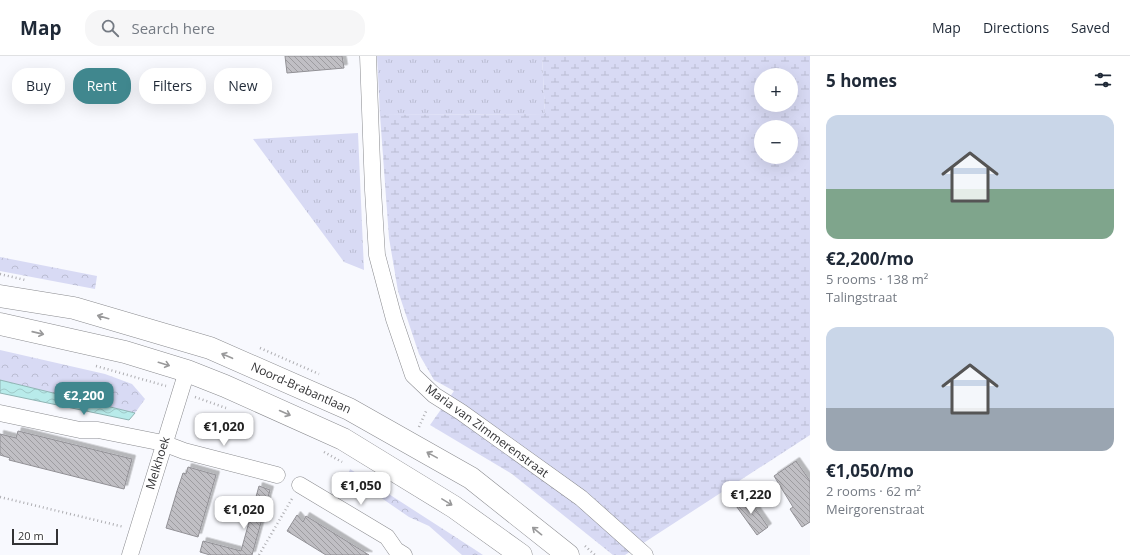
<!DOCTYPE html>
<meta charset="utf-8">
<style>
:root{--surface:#fff;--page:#f6f6f7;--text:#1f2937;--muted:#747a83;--line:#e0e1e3;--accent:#40878e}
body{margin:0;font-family:"Open Sans",sans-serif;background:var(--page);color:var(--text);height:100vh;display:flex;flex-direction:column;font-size:15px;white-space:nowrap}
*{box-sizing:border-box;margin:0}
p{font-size:13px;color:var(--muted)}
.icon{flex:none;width:22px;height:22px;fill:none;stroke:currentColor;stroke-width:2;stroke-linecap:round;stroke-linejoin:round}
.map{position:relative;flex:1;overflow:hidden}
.panel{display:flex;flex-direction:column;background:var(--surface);width:320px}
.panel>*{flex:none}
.guide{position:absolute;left:12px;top:12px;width:380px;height:36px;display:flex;gap:8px}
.tools{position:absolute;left:754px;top:12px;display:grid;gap:8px}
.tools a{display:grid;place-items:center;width:44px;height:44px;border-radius:50%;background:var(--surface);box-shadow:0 4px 16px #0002;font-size:20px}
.scale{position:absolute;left:12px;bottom:10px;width:46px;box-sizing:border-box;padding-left:4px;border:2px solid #333335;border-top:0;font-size:11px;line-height:14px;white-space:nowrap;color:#333335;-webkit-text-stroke:3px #fff;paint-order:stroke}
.price{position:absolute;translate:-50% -34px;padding:0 9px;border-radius:8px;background:#fff;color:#222;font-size:13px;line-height:26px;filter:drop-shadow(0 1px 2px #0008)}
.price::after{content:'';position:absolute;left:50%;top:24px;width:12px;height:9px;margin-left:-6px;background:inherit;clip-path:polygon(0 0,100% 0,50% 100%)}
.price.on{background:var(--accent);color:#fff}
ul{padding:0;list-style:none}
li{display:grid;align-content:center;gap:8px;height:212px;padding:0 16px}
li span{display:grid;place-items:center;height:124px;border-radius:12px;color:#555}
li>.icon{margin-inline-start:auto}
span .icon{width:72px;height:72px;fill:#fffc;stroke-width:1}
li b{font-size:17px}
h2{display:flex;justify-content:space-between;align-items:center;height:48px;padding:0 16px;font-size:17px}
.tag{padding:0 14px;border-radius:16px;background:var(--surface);box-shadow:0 4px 16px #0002;font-size:14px;line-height:36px}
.tag.on{background:var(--accent);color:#fff}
header{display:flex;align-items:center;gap:24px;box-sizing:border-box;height:56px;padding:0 20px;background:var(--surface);border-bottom:1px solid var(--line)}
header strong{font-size:19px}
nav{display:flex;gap:22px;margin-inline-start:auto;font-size:14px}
.search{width:280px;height:36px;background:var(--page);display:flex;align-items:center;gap:10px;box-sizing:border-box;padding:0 14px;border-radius:16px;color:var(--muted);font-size:15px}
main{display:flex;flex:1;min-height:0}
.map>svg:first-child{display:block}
.grass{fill:url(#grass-tufts)}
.forest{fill:url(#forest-crowns)}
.wetland{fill:url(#wetland-marsh);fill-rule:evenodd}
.water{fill:url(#water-waves);stroke:#90b4b4}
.building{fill:url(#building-back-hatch);stroke:#929196;filter:url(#shadow)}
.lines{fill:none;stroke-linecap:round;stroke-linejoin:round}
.street-casing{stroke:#8a8b8f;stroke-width:17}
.primary-casing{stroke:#8a8b8f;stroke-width:23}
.path{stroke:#adadb1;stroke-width:2.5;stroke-dasharray:1 3;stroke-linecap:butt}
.street{stroke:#fff;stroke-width:16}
.primary{stroke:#fff;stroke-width:22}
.oneway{stroke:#99999a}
.labels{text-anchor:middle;stroke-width:3;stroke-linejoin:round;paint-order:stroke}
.street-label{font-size:12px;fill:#333335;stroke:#fff}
</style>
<header>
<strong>Map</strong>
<div class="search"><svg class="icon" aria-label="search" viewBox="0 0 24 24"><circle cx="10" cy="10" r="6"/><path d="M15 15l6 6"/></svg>Search here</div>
<nav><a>Map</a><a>Directions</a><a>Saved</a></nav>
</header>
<main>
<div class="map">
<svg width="810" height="499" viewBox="0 0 810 499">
<defs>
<pattern id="grass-tufts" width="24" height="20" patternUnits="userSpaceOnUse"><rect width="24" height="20" fill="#d8daf4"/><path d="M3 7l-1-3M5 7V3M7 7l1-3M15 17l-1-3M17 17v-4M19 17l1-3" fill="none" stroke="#babcd2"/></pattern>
<pattern id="forest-crowns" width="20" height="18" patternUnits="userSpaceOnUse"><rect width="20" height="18" fill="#d8daf4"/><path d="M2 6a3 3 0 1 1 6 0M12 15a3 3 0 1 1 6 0" fill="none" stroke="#babcd2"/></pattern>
<pattern id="wetland-marsh" width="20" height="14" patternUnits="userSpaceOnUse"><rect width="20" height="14" fill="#d8daf4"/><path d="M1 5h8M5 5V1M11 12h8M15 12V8" fill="none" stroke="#babcd2"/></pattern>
<pattern id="water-waves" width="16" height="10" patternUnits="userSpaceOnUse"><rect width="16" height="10" fill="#b8ebea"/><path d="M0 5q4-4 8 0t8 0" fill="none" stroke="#9fcac9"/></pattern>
<pattern id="building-back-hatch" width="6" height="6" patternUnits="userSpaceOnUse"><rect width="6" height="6" fill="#c0bfc4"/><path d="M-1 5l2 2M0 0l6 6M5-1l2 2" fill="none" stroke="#9d9ca0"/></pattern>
<filter id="shadow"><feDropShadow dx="3.5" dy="-3.5" stdDeviation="0" flood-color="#0004"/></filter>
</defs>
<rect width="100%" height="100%" fill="#f8f9fe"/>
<g class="grass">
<path d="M377 0H542L545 58 380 59Z"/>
<path d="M358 77 364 214 344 206 253 83Z"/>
</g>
<g class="forest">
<path d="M0 201 97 220 95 233 0 215Z"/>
<path d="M0 294 105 318 132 328 145 343 135 357 0 324Z"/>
<path d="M350 413 474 493 483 499H462L429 470 409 461 348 419Z"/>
</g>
<path class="wetland" d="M542 0H810V379L625 499H613L512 418 430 369 454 335 434 324 419 298 398 235 389 182 380 59 545 58ZM761 19H791V49H761ZM761 71H791V101H761Z"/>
<path class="water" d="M0 324 135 357 129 364 0 337Z"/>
<g class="building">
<path d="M285 0H342L344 12 287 17Z"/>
<path d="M18 375 132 403 124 433 9 404 10 402 0 399V378L16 382Z"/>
<path d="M796 405 810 425V466L802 471 790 453 793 451 774 420Z"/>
<path d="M188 411 216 419 198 481 166 472 177 435 183 417 186 418Z"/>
<path d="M259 430 270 434 252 499H210L200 496 203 485 241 495Z"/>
<path d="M746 439 768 471 757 479 734 447Z"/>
<path d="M297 459 303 466 306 460 369 499H326L287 475Z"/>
</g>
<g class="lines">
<defs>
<g id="street">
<path d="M368 0 373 134 377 199 394 263 413 319 434 339 461 356 581 442 645 499"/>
<path d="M0 357 80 374H98L163 387 184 395 277 419"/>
<path d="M300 429 387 481 396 494 404 499"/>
<path d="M130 499 187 315"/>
</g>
<g id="primary">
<path d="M0 240 74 252 210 292 349 353 471 422 568 499"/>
<path d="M0 268 125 296 187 315 225 330 343 383 454 451 521 499"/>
</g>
</defs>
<use href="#street" class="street-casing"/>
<use href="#primary" class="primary-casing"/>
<g class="path">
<path d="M0 218 25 224"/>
<path d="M260 292 319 318"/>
<path d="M96 310 166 330"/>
<path d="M195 341 226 352"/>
<path d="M419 371 427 353"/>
<path d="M324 396 342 406"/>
<path d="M0 441 124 471"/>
<path d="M585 490 595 499"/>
<path d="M259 499 293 441"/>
</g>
<use href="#street" class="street"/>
<use href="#primary" class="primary"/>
</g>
<defs><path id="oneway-shaft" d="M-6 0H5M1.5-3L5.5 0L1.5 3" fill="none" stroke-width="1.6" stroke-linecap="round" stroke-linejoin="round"/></defs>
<g class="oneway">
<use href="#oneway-shaft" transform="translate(103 261) rotate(-164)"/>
<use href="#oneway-shaft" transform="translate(38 277) rotate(13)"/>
<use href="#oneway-shaft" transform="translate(227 300) rotate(-157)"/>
<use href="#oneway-shaft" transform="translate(164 308) rotate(17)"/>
<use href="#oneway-shaft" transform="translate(285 357) rotate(24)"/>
<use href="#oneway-shaft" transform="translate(432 399) rotate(-151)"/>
<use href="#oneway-shaft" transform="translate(447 446) rotate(31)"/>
<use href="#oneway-shaft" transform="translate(537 475) rotate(-141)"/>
</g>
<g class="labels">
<g class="street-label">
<text transform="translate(301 332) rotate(24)" y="4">Noord-Brabantlaan</text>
<text transform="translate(487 375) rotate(36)" y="4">Maria van Zimmerenstraat</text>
<text transform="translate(158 407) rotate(-73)" y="4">Melkhoek</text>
</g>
</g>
</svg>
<div class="tools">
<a>+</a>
<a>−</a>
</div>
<div class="scale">20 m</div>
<b class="price on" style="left:84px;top:360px">€2,200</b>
<b class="price" style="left:224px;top:391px">€1,020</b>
<b class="price" style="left:361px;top:450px">€1,050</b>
<b class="price" style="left:751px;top:459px">€1,220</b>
<b class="price" style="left:244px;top:474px">€1,020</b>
<div class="guide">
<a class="tag">Buy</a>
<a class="tag on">Rent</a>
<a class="tag">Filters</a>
<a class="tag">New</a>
</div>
</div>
<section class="panel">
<h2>5 homes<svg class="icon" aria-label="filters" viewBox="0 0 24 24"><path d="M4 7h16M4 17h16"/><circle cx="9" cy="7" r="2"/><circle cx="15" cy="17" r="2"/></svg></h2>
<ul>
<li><span style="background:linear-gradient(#c9d6e8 60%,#7fa58c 0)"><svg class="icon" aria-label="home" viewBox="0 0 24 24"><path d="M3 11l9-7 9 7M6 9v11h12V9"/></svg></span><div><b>€2,200/mo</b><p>5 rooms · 138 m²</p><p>Talingstraat</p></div></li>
<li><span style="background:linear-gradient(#c9d6e8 65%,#9aa5b1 0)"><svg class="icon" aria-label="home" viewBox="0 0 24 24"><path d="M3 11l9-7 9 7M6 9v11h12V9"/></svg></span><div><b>€1,050/mo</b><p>2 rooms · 62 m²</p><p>Meirgorenstraat</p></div></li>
</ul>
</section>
</main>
